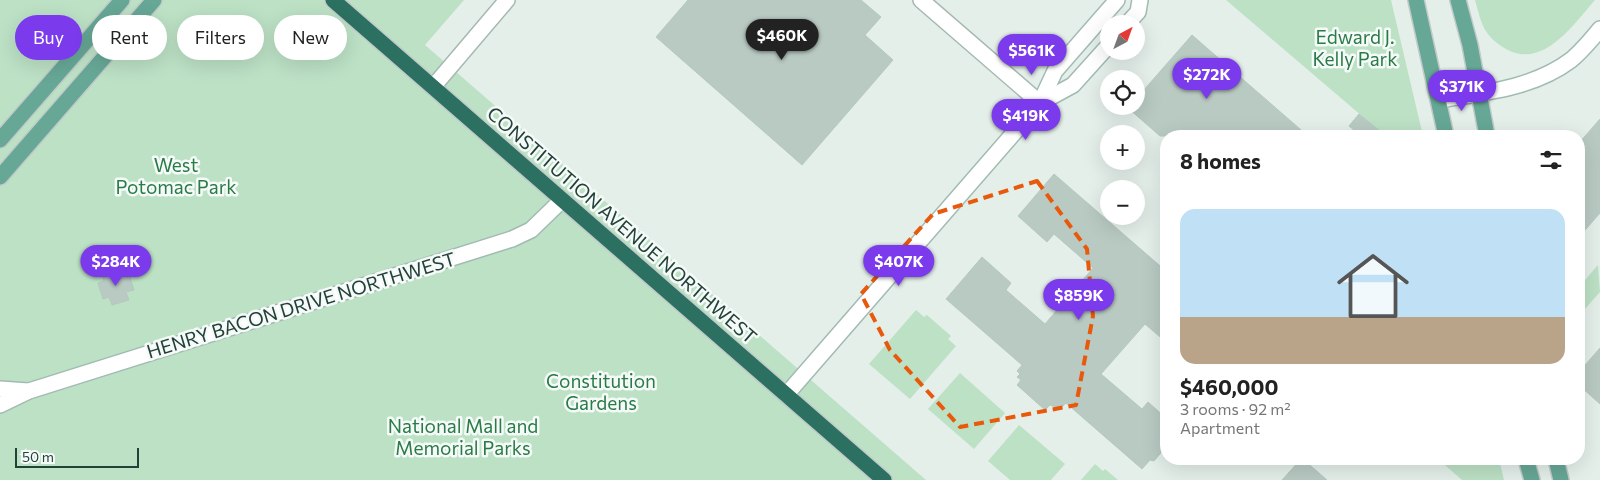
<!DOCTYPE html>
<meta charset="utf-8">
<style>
:root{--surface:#fff;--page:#f2f2f2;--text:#222;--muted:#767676;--accent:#7c3aed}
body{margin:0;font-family:Commissioner,sans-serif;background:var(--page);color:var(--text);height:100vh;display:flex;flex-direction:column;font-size:19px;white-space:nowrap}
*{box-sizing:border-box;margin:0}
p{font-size:16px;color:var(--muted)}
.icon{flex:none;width:28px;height:28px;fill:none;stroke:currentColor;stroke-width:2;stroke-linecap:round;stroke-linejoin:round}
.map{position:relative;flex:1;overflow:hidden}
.sheet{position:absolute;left:1160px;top:130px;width:425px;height:335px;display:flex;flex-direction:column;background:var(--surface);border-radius:20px;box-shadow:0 5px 20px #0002}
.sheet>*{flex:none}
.top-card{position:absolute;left:15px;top:15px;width:475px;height:45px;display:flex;gap:10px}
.needle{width:32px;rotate:41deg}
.tools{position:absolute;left:1100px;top:15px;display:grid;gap:10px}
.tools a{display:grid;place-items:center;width:45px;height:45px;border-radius:50%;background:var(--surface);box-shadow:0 5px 20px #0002;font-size:25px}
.scale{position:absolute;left:15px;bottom:12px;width:124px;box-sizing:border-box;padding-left:5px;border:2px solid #224239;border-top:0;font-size:14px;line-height:18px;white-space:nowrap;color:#224239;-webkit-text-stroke:4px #f5faf8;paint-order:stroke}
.price{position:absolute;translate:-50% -42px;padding:0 11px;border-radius:18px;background:var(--accent);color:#fff;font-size:16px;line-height:32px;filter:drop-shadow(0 1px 2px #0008)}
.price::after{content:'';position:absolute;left:50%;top:30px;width:15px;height:11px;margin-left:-8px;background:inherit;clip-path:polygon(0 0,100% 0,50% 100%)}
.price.active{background:#222;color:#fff}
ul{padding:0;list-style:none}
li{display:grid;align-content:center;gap:10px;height:265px;padding:0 20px}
li span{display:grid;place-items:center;height:155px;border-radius:15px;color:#555}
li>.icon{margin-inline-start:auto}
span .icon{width:90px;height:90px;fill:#fffc;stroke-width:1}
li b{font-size:21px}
h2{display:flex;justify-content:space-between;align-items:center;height:60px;padding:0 20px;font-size:21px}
.pill{padding:0 18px;border-radius:22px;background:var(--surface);box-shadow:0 5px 20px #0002;font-size:18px;line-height:45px}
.pill.active{background:var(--accent);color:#fff}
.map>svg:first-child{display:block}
.green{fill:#bce1c5}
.building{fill:#b9cac3;stroke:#b6c9c1}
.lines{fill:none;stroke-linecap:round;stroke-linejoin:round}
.street-casing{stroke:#a6b8b1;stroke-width:18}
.secondary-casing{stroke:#a2bbb2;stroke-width:18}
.primary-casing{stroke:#c1cac8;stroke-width:18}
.highway-casing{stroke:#c1cac8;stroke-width:18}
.street{stroke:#fff;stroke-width:15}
.secondary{stroke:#fff;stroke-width:15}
.primary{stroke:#66a795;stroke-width:15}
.highway{stroke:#2c7061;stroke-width:15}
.marked{fill:none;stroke:#e8590c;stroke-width:4;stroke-dasharray:10 6;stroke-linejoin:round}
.labels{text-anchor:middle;stroke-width:5;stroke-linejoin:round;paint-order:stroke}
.park-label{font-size:19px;fill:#297b47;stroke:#f5faf8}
.street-label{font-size:19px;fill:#224239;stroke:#f5faf8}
</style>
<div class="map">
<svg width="1600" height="480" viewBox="0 0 1600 480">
<rect width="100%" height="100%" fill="#e4efea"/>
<g class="green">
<path d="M0 0H464L425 45 926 480H0Z"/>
<path d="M1226 0H1391L1423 136H1381L1383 134Z"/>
<path d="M1475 0H1595C1574 24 1543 70 1506 49 1483 35 1482 25 1475 0Z"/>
<path d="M1598 265 1600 292 1584 310 1579 305V287Z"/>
<path d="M916 310 924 317 927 315 951 336 948 339 956 346 910 399 869 364Z"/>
<path d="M960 373 1005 413 974 449 928 409Z"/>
<path d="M1019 425 1065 464 1051 480H1010L988 461Z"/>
<path d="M1438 459H1499L1504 480H1462Z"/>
<path d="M1095 464 1103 471 1105 469 1118 480H1081Z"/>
</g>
<g class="building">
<path d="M688 0H861L881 17 865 35 893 60 802 165 656 37Z"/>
<path d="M1192 35 1308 136H1160L1128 108 1136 106V99Z"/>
<path d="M1359 114 1386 136H1361L1349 126Z"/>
<path d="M1600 119V213L1579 237V143Z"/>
<path d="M1054 174 1166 271V342L1145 324 1101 374 1142 409 1148 402 1166 418V447L1154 461 1150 460 1142 469 1066 403 1060 409 1050 405 1045 410 1017 385 1021 380 1017 377 1020 374 1017 371 1022 365 946 299 982 257 1011 283 1006 290 1045 324 1093 268 1054 234 1047 242 1018 216Z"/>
<path d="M119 270 121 276 129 274 134 290 126 292 129 300 112 305 109 297 103 299 98 283 104 281 102 275Z"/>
<path d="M1600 348V404L1579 385V372Z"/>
<path d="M1301 459H1303L1327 480H1282Z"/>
</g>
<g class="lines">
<defs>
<g id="street">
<path d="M921 0 1040 103"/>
<path d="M433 87 507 0"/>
</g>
<g id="secondary">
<path d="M1127 24 1138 12 1140 0"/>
<path d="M1439 100C1484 93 1534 88 1571 60 1582 51 1591 40 1600 29"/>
<path d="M1040 103 1073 85 1109 45"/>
<path d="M0 389 28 391"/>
<path d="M786 395 1040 103 1055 71 1117 0"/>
<path d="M0 405 29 391 512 239 531 230 562 200"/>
</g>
<g id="primary">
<path d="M1416 0 1446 136"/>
<path d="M1458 0 1470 45 1487 136"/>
<path d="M0 140 122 0"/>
<path d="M0 177 154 0"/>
<path d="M1526 459 1532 480"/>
<path d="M1556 459 1561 480"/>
</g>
<path id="highway" d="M333 0 884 480"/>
</defs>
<use href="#street" class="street-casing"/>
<use href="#secondary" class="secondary-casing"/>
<use href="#primary" class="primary-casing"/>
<use href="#highway" class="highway-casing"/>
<use href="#street" class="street"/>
<use href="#secondary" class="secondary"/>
<use href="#primary" class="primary"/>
<use href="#highway" class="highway"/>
</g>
<path class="marked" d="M1037 181 1087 249 1093 316 1076 405 960 427 890 350 861 294 933 214Z"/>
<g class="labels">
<g class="park-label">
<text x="1355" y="44">Edward J.<tspan x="1355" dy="22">Kelly Park</tspan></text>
<text x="176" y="172">West<tspan x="176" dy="22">Potomac Park</tspan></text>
<text x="601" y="388">Constitution<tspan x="601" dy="22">Gardens</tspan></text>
<text x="463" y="433">National Mall and<tspan x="463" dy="22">Memorial Parks</tspan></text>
</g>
<g class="street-label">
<text transform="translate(622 225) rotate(41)" y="7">CONSTITUTION AVENUE NORTHWEST</text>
<text transform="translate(301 305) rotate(-17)" y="7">HENRY BACON DRIVE NORTHWEST</text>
</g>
</g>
</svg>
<div class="tools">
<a><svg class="needle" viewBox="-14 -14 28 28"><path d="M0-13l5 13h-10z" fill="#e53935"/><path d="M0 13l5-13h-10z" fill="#767676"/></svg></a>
<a><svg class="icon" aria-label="locate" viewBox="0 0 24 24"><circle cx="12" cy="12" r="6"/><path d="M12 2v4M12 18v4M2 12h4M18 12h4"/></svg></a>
<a>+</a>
<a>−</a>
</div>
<div class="scale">50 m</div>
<b class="price active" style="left:782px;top:61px">$460K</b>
<b class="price" style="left:1032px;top:76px">$561K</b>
<b class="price" style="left:1207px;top:100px">$272K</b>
<b class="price" style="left:1462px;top:112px">$371K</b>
<b class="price" style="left:1026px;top:141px">$419K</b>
<b class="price" style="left:116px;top:287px">$284K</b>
<b class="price" style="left:899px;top:287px">$407K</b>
<b class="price" style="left:1079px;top:321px">$859K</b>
<div class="top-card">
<a class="pill active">Buy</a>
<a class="pill">Rent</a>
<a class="pill">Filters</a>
<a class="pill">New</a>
</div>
<section class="sheet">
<h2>8 homes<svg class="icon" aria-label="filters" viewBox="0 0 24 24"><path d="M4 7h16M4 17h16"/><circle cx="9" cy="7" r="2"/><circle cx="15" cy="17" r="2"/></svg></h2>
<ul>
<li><span style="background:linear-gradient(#bfe0f5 70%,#b9a48a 0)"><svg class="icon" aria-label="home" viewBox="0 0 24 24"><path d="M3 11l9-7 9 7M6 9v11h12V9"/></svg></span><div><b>$460,000</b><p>3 rooms · 92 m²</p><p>Apartment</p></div></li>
</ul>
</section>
</div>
